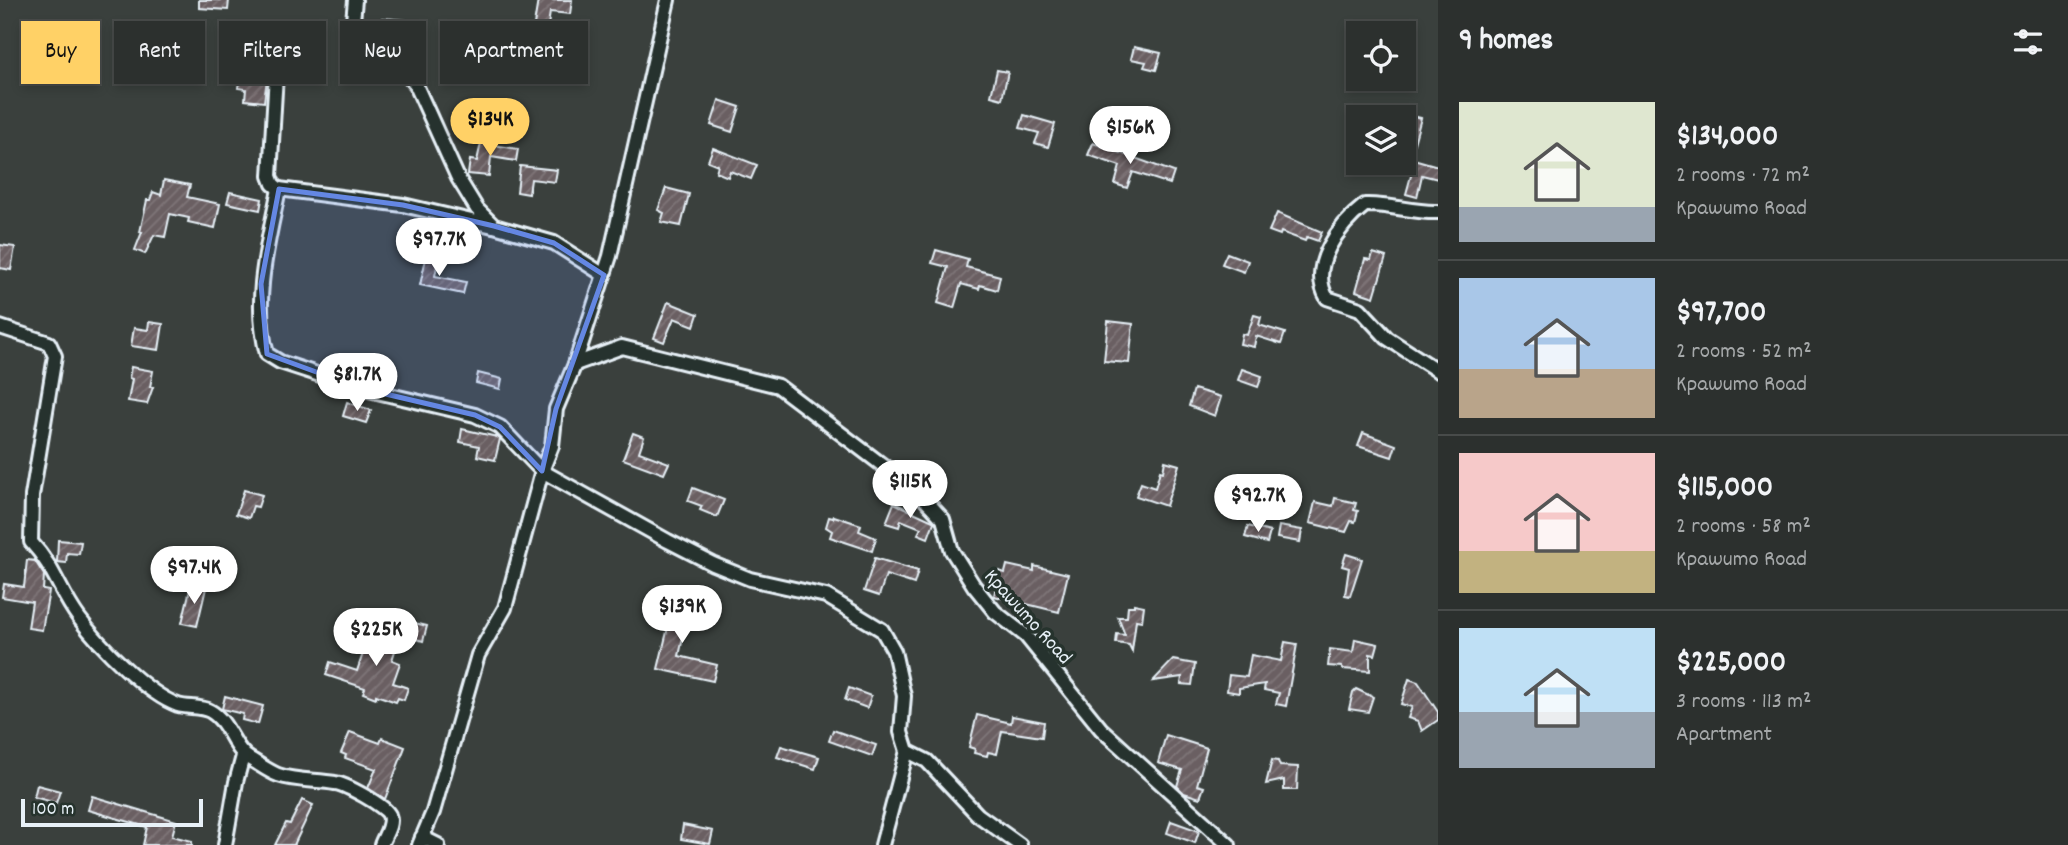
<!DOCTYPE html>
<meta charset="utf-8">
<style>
:root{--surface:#2c302e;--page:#343836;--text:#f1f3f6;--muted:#a6a9aa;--line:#484b4a;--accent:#ffd166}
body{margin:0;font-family:Dekko,sans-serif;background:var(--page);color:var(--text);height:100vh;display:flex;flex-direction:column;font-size:26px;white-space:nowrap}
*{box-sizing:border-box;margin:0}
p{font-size:23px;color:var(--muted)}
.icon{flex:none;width:38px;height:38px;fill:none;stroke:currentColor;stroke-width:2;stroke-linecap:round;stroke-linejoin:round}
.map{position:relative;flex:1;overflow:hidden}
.panel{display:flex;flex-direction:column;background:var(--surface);width:630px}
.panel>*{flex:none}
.hud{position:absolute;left:21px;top:21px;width:665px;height:63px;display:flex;gap:14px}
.fabs{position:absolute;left:1346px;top:21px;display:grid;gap:14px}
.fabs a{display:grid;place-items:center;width:70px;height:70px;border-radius:0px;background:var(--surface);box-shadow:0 4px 10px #0003,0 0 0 2px var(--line);font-size:35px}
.scale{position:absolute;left:21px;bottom:18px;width:182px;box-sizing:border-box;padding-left:7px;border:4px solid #e8f1f8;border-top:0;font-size:19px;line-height:24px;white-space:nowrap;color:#e8f1f8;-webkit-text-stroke:5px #26332d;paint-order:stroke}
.price{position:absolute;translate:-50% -60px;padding:0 16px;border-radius:24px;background:#fff;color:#222;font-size:23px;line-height:46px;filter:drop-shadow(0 2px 4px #0008)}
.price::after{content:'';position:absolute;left:50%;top:42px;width:21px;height:16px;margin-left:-10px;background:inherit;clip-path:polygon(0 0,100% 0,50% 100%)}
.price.on{background:var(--accent);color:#111}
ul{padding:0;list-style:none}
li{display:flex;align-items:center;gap:21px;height:175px;padding:0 21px}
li+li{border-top:2px solid var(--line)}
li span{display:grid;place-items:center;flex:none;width:196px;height:140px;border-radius:0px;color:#555}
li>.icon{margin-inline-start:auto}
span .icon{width:84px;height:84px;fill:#fffc;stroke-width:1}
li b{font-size:30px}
h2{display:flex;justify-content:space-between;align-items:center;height:84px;padding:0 21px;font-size:30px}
.chip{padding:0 24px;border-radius:0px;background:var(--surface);box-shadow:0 4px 10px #0003,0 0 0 2px var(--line);font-size:24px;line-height:63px}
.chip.on{background:var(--accent);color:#111}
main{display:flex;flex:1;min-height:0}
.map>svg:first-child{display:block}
.building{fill:url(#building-hatch);stroke:#e8f1f8;stroke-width:2}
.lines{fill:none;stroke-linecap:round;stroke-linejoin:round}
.minor-casing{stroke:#e8f1f8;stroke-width:18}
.minor{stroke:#26332d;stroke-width:12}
.marked{fill:#6487e3;fill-opacity:0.2;stroke:#6487e3;stroke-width:5;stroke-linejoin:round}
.labels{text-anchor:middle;stroke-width:7;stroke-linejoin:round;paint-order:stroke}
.street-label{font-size:21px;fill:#e8f1f8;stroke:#26332d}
</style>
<main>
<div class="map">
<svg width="1438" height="845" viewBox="0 0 1438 845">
<defs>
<pattern id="building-hatch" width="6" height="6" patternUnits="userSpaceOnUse" patternTransform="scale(1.75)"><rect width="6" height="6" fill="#6a5f62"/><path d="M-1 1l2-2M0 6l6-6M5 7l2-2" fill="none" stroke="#7f7679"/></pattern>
</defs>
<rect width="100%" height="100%" fill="#3a403d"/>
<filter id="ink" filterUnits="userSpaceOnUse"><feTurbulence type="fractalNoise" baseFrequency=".0143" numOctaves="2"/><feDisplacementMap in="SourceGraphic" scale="14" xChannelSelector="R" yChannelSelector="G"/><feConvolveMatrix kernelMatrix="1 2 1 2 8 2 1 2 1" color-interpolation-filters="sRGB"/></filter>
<g filter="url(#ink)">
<g class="building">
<path d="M199 0H229L228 10 199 8Z"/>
<path d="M538 0H572L570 14 550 12 546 39 532 37Z"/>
<path d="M382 18 406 20 404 46 391 45 392 32H381Z"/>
<path d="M1134 47 1161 53 1156 70 1144 67 1146 62 1131 59Z"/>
<path d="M241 70 262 72V77L267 78 264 102 245 100 246 89 238 88Z"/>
<path d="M997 70 1008 72 1002 99 991 96Z"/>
<path d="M719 100 740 107 732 132 711 125Z"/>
<path d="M1024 115 1055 124 1048 147 1035 143 1039 133 1020 128Z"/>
<path d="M1408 115 1421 118 1410 158 1438 166V179L1422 175 1417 197 1406 194 1412 172 1404 170V133Z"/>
<path d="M481 143 518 149 516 161 491 157 489 176 468 174 470 160 477 161Z"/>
<path d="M1093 143 1174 172 1170 184 1133 172 1127 188 1115 184 1120 166 1088 155Z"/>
<path d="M713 148 757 165 751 179 730 171 728 177 716 172 718 165 708 161Z"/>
<path d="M520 166 557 170 555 182 531 179 529 194 517 192Z"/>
<path d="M164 180 190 185 187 197 220 204 215 228 188 222 189 218 170 214 165 237 154 235 145 254 135 250 142 232H140L147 200H150L153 192 161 195Z"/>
<path d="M666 188 689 194 681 226 661 222 664 213 658 210Z"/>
<path d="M230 192 262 199 260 210 227 203Z"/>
<path d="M1277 213 1322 232 1318 241 1307 237 1305 241 1281 232 1280 235 1269 231Z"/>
<path d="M0 245 15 247 11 270 0 268Z"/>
<path d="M936 250 968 259 966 267 1000 276 997 290 980 285 979 289 961 284 954 308 938 303 948 267 932 263Z"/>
<path d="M1227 253 1248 261 1244 272 1222 264Z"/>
<path d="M1373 253 1386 257 1374 297 1356 291 1365 259 1371 260Z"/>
<path d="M427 254 439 256 435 276 466 282 463 294 420 285Z"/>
<path d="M668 302 698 314 694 326 674 318 664 342 654 338Z"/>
<path d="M1254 315 1261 317 1259 325 1285 333 1281 344 1256 336 1254 347 1240 344 1242 334 1247 335Z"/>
<path d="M1108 321 1133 324 1129 363 1104 361Z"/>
<path d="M149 322 163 324 159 350 131 346 134 328 148 330Z"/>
<path d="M131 367 153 371 150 387H153L147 404 128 401 132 379 129 378Z"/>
<path d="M1242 369 1262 376 1258 387 1238 380Z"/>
<path d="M478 373 502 379 500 389 476 383Z"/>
<path d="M1194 389 1221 397 1215 416 1189 406Z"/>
<path d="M347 402 371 410 366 423 343 416Z"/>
<path d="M462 429 497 437 500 439 495 460 477 456 479 446 460 442Z"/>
<path d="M633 433 644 437 639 452 669 463 664 474 623 459Z"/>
<path d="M1363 433 1396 445 1392 457 1358 446Z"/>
<path d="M1165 461 1179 465 1166 506 1136 496 1141 483 1155 488 1160 471 1163 472Z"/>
<path d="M693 488 724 500 717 517 700 510 702 506 688 501Z"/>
<path d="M244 490 262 495 258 507 253 506 249 518 236 514Z"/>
<path d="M1335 498 1356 503 1354 510 1358 511 1355 522 1351 521 1346 532 1310 523 1315 502 1333 506Z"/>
<path d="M894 503 933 521 934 522 928 538 918 534 921 528 901 520 899 527 886 523Z"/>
<path d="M834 516 861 525 859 531 876 538 872 551 830 537 832 531 826 527 829 517 833 518Z"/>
<path d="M1248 526 1270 532 1267 543 1245 537Z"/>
<path d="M1279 526 1302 530 1300 542 1277 538Z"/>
<path d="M58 540 81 542 79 554 67 553 66 563 57 562Z"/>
<path d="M1346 554 1362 559 1350 596 1345 595 1349 568 1342 566Z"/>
<path d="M875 558 918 571 914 584 886 575 879 596 864 591Z"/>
<path d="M27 560 35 561 44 575 43 590 49 591 42 630 28 628 32 602 2 597 4 584 24 587Z"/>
<path d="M1007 565 1034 571V566L1068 574 1059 612 994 596 999 571 1005 573Z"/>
<path d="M191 585 206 588 197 626 182 623Z"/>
<path d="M677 590 689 593 685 614 688 615 679 656 717 665 713 681 658 669Z"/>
<path d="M1134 604 1144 606 1142 621 1136 620 1132 651 1129 645 1116 643 1117 634 1125 635 1118 617H1127L1128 606H1134Z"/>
<path d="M406 621 427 626 423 641 402 635Z"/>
<path d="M389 622 403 627 392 660 400 663 393 683 408 688 404 700 398 698 396 702 376 695V698L363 693 365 688 326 675 330 662 357 671 369 636 383 640Z"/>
<path d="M1355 639 1378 644 1375 655 1370 654V671L1342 669V667L1328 666 1330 649 1353 652Z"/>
<path d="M1285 642 1297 644 1286 706 1276 704 1279 693 1264 690 1265 684 1239 688V693L1227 691 1229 675 1247 677 1251 655 1281 661Z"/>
<path d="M1173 660 1195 664 1192 685 1181 684 1182 677 1153 681Z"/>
<path d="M1409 679 1418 682 1438 712V720L1422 731 1418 721 1408 718 1412 707 1401 704Z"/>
<path d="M849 688 871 696 867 708 845 700Z"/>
<path d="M1356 689 1373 697 1368 712 1349 709 1353 692Z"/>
<path d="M225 696 263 706 258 724 242 720 243 714 222 709Z"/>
<path d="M977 715 1011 723 1012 716 1044 722 1042 737 1002 731 997 754 988 752 987 756 974 753 975 749 969 747Z"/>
<path d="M833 730 876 745 872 756 829 741Z"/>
<path d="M350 732 380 743 382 738 405 747 385 799 368 788 376 769 345 758 346 755 341 753Z"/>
<path d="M1166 735 1207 748 1197 785 1204 787 1200 798 1184 793 1177 786 1182 770 1158 763Z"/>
<path d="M781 746 819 757 815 769 777 757Z"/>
<path d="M1272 760 1278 761 1280 766 1298 767 1297 790H1284V780L1266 784Z"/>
<path d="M37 785 60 791 56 803 34 797Z"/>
<path d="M92 796 176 821 172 836 192 841V845H143L147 827 88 810Z"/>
<path d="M302 800 313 805 294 845H275L286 823 290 824Z"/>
<path d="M1171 821 1199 831 1195 843 1167 833Z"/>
<path d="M683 825 713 831 710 844 681 839Z"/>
</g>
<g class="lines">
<defs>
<g id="minor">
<path d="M355 0 353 21 364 43 400 66 415 83 458 178 477 209 494 226 554 243 604 275"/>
<path d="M276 74 270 176 273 184 279 189 403 205 493 226"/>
<path d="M279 189C268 243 252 300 267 354L280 362 360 388 475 415 500 427 542 471 668 541 713 564 750 579 826 596 882 630 894 651 904 696 901 732 907 751 927 761 978 815 1020 845"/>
<path d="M1438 212C1413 213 1390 204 1365 205 1339 225 1308 266 1327 298L1360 309 1387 338 1438 371"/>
<path d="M0 327 49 343 55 356 32 496 31 542C55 568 59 591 79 618 99 645 147 694 178 705 188 708 201 706 210 711 230 722 233 750 250 759 259 764 268 771 278 775 296 781 316 780 335 783 345 784 386 806 389 815 393 825 384 836 381 845"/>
<path d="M575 364 622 347 778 386 918 492 943 519 952 551 974 586 995 612 1026 636 1101 729 1229 845"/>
<path d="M422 837 438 845"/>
<path d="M225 845 236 782 243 756"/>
<path d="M419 845 433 812 478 655 505 608 542 471 552 446 556 409 575 364 610 256 668 0"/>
<path d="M882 845 907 751"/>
</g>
</defs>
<use href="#minor" class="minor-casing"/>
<use href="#minor" class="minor"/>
</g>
</g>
<path class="marked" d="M279 189 403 205 494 226 554 243 604 275 556 409 542 471 500 427 475 415 360 388 267 354 261 284Z"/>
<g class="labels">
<g class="street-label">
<text transform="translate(1029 616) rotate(48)" y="7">Kpawumo Road</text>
</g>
</g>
</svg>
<div class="fabs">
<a><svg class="icon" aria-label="locate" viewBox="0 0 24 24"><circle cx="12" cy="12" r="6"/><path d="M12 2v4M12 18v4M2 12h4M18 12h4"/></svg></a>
<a><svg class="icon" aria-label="layers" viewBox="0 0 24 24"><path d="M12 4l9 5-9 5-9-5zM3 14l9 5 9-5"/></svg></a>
</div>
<div class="scale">100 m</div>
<b class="price on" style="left:490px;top:158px">$134K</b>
<b class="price" style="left:1130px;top:166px">$156K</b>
<b class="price" style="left:439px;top:278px">$97.7K</b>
<b class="price" style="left:357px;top:413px">$81.7K</b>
<b class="price" style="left:910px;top:520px">$115K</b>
<b class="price" style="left:1258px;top:534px">$92.7K</b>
<b class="price" style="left:194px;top:606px">$97.4K</b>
<b class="price" style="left:682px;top:645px">$139K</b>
<b class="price" style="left:376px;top:668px">$225K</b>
<div class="hud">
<a class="chip on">Buy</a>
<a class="chip">Rent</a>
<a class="chip">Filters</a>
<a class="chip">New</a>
<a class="chip">Apartment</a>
</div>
</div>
<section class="panel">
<h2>9 homes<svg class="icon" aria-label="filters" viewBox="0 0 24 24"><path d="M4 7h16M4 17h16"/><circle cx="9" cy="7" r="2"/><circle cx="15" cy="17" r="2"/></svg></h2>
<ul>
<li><span style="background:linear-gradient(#dfe7d0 75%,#9aa5b1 0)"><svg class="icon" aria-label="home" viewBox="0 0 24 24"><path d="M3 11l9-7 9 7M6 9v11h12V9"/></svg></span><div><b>$134,000</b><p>2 rooms · 72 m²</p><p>Kpawumo Road</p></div></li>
<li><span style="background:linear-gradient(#a9c7e8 65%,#b9a48a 0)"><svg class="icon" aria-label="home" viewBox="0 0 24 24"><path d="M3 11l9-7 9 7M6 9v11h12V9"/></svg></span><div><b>$97,700</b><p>2 rooms · 52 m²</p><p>Kpawumo Road</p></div></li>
<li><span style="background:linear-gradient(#f6c9c9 70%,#c2b280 0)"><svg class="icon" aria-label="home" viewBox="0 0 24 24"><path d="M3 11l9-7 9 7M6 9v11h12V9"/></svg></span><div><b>$115,000</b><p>2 rooms · 58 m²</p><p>Kpawumo Road</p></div></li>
<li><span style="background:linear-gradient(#bfe0f5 60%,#9aa5b1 0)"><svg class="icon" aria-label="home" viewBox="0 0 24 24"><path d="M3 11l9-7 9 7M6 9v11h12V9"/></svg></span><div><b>$225,000</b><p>3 rooms · 113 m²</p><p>Apartment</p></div></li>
</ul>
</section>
</main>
